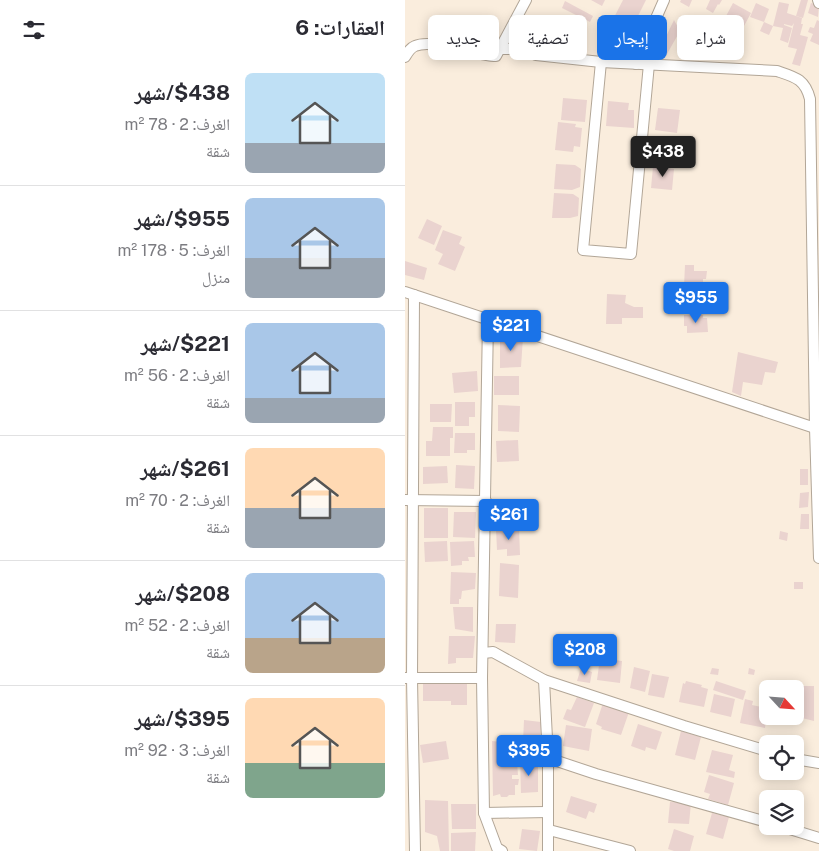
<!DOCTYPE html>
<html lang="ar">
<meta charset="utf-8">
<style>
:root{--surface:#fff;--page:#f2f2f3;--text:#2b2b33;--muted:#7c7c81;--line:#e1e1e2;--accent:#1a73e8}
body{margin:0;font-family:"Public Sans","Noto Naskh Arabic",sans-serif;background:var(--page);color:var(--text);direction:rtl;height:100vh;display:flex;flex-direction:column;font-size:19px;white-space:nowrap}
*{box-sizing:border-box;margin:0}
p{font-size:16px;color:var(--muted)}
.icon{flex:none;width:28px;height:28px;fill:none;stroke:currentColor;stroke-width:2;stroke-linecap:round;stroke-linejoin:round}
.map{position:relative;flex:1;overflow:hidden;direction:ltr}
.details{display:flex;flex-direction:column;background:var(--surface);width:405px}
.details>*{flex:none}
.top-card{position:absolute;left:15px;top:15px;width:324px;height:45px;direction:rtl;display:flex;gap:10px}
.needle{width:32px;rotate:116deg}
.controls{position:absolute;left:354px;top:680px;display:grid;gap:10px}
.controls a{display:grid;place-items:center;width:45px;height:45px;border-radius:8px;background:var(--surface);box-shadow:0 2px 12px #0003;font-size:25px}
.price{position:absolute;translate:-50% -42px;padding:0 11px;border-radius:5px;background:var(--accent);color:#fff;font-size:16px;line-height:32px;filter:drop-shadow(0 1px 2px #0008)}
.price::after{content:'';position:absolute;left:50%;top:30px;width:15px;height:11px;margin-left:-8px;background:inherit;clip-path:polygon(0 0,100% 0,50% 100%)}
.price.selected{background:#222;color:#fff}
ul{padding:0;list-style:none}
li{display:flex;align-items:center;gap:15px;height:125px;padding:0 20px}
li+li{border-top:1px solid var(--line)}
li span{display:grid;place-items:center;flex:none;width:140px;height:100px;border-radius:8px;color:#555}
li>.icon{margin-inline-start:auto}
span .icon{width:60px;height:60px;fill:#fffc;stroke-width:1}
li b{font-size:21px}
h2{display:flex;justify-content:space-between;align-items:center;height:60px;padding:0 20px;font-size:21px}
.pill{padding:0 18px;border-radius:8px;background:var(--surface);box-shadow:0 2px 12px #0003;font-size:18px;line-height:45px}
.pill.selected{background:var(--accent);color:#fff}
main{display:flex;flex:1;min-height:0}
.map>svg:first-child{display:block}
.building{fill:#ead3cf}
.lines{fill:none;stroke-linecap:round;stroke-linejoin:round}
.minor-casing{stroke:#b2a697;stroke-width:12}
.minor{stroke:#fff;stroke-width:10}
</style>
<main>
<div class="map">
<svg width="414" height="851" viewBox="0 0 414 851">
<rect width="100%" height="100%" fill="#faeddd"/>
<g class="building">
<path d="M186 0H200L197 6Z"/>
<path d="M218 0H241L217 48 198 39Z"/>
<path d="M276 0H287L284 7 275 2Z"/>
<path d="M305 0H317L314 5 313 4 308 13 301 9Z"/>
<path d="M396 0H403L398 18 391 16Z"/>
<path d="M160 1 188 16 185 22 157 8Z"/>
<path d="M374 2 384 4 382 13 397 18 396 24H398L395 35 403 37 395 66 387 64 392 49 383 47 389 23 387 26 379 24V25L387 28 383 43 375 40 378 28 368 26Z"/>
<path d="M328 3 346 13 332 39 329 37 325 43 318 39 320 35 313 31Z"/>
<path d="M351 3 364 9 359 22 345 17Z"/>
<path d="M406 3 414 6 413 17 403 13Z"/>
<path d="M269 20 275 31 262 54 255 49Z"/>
<path d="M412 20 414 21V45L405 41 408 34 403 32 405 27 409 28Z"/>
<path d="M359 22 368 26 364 35 355 31Z"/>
<path d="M141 23 154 30 148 41 135 35Z"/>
<path d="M289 36 298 41 292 54 283 50Z"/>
<path d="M158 98 182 100 180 122 156 120Z"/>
<path d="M203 101 224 103 223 110H229V128L201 126Z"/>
<path d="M253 108 275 110 272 133 250 130Z"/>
<path d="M153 122 171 124 170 127 177 128 175 147 169 146 168 152 150 150Z"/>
<path d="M151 164 170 165 176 169 175 187 167 190 149 189Z"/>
<path d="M248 167 269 169 267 190 246 188Z"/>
<path d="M149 193 168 194 174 198 173 216 165 218H147Z"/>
<path d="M22 219 37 226 29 245 13 238Z"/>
<path d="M38 230 57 237 54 244 60 247 50 271 33 264 38 254 30 250Z"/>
<path d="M0 261 22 268 19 280 0 275Z"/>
<path d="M280 265H289V271H302L301 279H298V283H292V286H279Z"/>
<path d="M202 294 221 295 220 303 229 307H238V318H217V324H201Z"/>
<path d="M279 315H298V318H302L303 332 282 333V326H279Z"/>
<path d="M95 337H118L116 367 95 368Z"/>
<path d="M333 352 373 362 370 373 360 372 357 385 338 382 336 396 327 392Z"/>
<path d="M72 371 73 391 49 393 47 373Z"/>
<rect x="89" y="376" width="25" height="19"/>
<path d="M50 402H70V417H64V426H50Z"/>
<path d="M25 404H47L46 422H25Z"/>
<path d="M93 405 115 406 114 432 93 431Z"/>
<path d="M28 427H48V438H45V456H21V441H27Z"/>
<path d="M50 433H70V450H62V453H49Z"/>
<path d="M113 440 114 461 92 462 91 441Z"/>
<path d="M51 465 70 466 69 489 50 488Z"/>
<path d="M42 466 43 483 18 484V467Z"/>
<rect x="395" y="469" width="8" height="16"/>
<path d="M404 492 403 507 394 508 395 493Z"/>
<rect x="19" y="508" width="24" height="30"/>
<path d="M49 512H71L70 538 48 537Z"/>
<path d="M396 514H404V529H395Z"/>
<path d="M114 528 115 555 102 556V549L92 550 91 529Z"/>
<path d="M375 531 383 533 382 541 374 539Z"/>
<path d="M42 541 43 561 20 562 19 542Z"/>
<path d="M69 541 70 557H63L64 561H57V565L46 566 45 542Z"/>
<path d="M95 563 114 565 113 598 94 596Z"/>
<path d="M46 572 71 573 70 589 57 591 56 599H54V604H45Z"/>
<rect x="389" y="582" width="9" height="7"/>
<path d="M48 607H68V632L50 629Z"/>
<path d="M91 624H111L110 643 90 642Z"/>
<path d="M44 636H70L68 658H51V663L43 664Z"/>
<path d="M195 658 217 661 215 683 192 680Z"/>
<path d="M229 667 245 671 240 692 225 688Z"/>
<path d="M176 668 187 672 185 683 172 681Z"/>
<path d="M307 668 314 669 313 675 305 674Z"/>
<path d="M344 668 350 670 349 675 343 674Z"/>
<path d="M247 674 264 677 259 698 243 695Z"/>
<path d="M62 681V705H46V701H18V682Z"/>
<path d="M281 681 297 685 296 687 303 689 299 707 274 702 278 683 280 684Z"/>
<path d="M311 681 341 691 338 700 308 690Z"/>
<path d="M396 686H409V721L397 718Z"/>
<path d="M309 694 330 699 326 717 305 712Z"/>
<path d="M172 697 189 703 180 727 158 719 162 709 166 710Z"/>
<path d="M340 699 348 701 347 705 362 708 360 728 335 723Z"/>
<path d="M198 703 224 712 216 735 196 729 197 727 191 724Z"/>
<path d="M119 720 136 722 135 744 118 742Z"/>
<path d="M233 724 257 732 251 750 241 747 240 751 226 746Z"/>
<path d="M161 725 187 729 184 751 158 746Z"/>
<path d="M276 731 296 737 290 760 270 755Z"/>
<path d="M41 741 44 759 18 763 15 745Z"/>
<path d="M87 741 107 743 106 760 112 761 113 775H107V779H114L113 785H110V795H104L102 797H96L95 794 88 796Z"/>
<path d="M307 750 328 755 324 770 330 772 329 778 301 772Z"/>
<path d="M122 757 123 767H133V792L116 793 115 758Z"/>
<path d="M304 775 329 783 323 805 303 799 305 794 299 792Z"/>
<path d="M166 796 192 804 189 813 184 811 181 819 161 812Z"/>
<path d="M20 800 43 801 44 851H35L32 836 20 832Z"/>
<path d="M265 802 286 803 284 824 263 823Z"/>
<path d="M46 804H71V829H47Z"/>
<path d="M307 813 324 817 318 839 301 834Z"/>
<path d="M117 829 135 831 132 851 114 849Z"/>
<path d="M269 829 289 836 285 851H269L263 849Z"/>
<path d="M71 832 70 851H46V833Z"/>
</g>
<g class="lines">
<defs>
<g id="minor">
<path d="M413 0 414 3"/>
<path d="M108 26 118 49"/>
<path d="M96 49H118L131 55 196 62 372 71C390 77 400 79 405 99L410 428 414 558"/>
<path d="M0 57C3 52 5 48 10 46 28 38 70 56 91 56L121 0"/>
<path d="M196 62 178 250 226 254 244 64"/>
<path d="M231 64 259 0"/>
<path d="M0 292 410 428"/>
<path d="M9 295 7 678 10 851"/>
<path d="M83 320 77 678 79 813 92 848 97 851"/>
<path d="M0 500 81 501"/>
<path d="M78 653 88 652 139 680 279 726 362 751"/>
<path d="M0 678H77"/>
<path d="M139 680 143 758V851"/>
<path d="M143 758 191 774 362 822"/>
<path d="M390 759 414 763"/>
<path d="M79 813 143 812"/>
<path d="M375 826 414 838"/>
<path d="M144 830 225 851"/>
</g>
</defs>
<use href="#minor" class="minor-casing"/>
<use href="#minor" class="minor"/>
</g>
</svg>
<div class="controls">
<a><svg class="needle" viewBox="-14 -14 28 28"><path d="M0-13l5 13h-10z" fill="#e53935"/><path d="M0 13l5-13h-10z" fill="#7c7c81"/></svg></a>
<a><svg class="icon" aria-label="locate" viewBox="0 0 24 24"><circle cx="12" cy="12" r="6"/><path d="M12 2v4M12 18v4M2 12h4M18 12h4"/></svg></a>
<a><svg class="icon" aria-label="layers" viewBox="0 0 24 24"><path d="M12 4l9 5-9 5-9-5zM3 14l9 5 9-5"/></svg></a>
</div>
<b class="price selected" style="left:258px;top:178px">$438</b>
<b class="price" style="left:291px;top:324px">$955</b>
<b class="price" style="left:106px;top:352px">$221</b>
<b class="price" style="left:104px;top:541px">$261</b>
<b class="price" style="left:180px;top:676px">$208</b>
<b class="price" style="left:124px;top:777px">$395</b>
<div class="top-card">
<a class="pill">شراء</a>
<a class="pill selected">إيجار</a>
<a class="pill">تصفية</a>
<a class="pill">جديد</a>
</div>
</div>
<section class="details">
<h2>العقارات: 6<svg class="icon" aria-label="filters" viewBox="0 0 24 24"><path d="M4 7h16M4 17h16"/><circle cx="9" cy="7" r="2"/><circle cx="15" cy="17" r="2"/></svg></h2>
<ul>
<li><span style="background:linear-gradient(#bfe0f5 70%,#9aa5b1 0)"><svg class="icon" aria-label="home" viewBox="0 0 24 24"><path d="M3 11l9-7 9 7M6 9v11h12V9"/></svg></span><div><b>$438/شهر</b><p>الغرف: 2 · 78 m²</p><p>شقة</p></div></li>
<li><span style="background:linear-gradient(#a9c7e8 60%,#9aa5b1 0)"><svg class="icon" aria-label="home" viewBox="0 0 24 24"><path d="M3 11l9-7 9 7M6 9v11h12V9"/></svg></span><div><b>$955/شهر</b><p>الغرف: 5 · 178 m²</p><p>منزل</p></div></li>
<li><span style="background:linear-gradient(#a9c7e8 75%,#9aa5b1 0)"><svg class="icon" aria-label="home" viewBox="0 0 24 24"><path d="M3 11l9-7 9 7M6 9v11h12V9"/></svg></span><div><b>$221/شهر</b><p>الغرف: 2 · 56 m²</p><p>شقة</p></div></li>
<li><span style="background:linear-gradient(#ffd9b3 60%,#9aa5b1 0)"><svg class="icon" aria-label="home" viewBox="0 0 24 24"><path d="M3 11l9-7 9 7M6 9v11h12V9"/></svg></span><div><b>$261/شهر</b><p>الغرف: 2 · 70 m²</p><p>شقة</p></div></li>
<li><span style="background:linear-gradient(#a9c7e8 65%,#b9a48a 0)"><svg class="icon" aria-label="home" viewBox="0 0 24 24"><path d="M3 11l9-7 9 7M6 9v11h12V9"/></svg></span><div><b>$208/شهر</b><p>الغرف: 2 · 52 m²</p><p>شقة</p></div></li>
<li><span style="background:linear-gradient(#ffd9b3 65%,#7fa58c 0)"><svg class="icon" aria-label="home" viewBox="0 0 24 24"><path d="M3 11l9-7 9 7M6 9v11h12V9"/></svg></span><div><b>$395/شهر</b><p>الغرف: 3 · 92 m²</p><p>شقة</p></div></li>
</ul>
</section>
</main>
